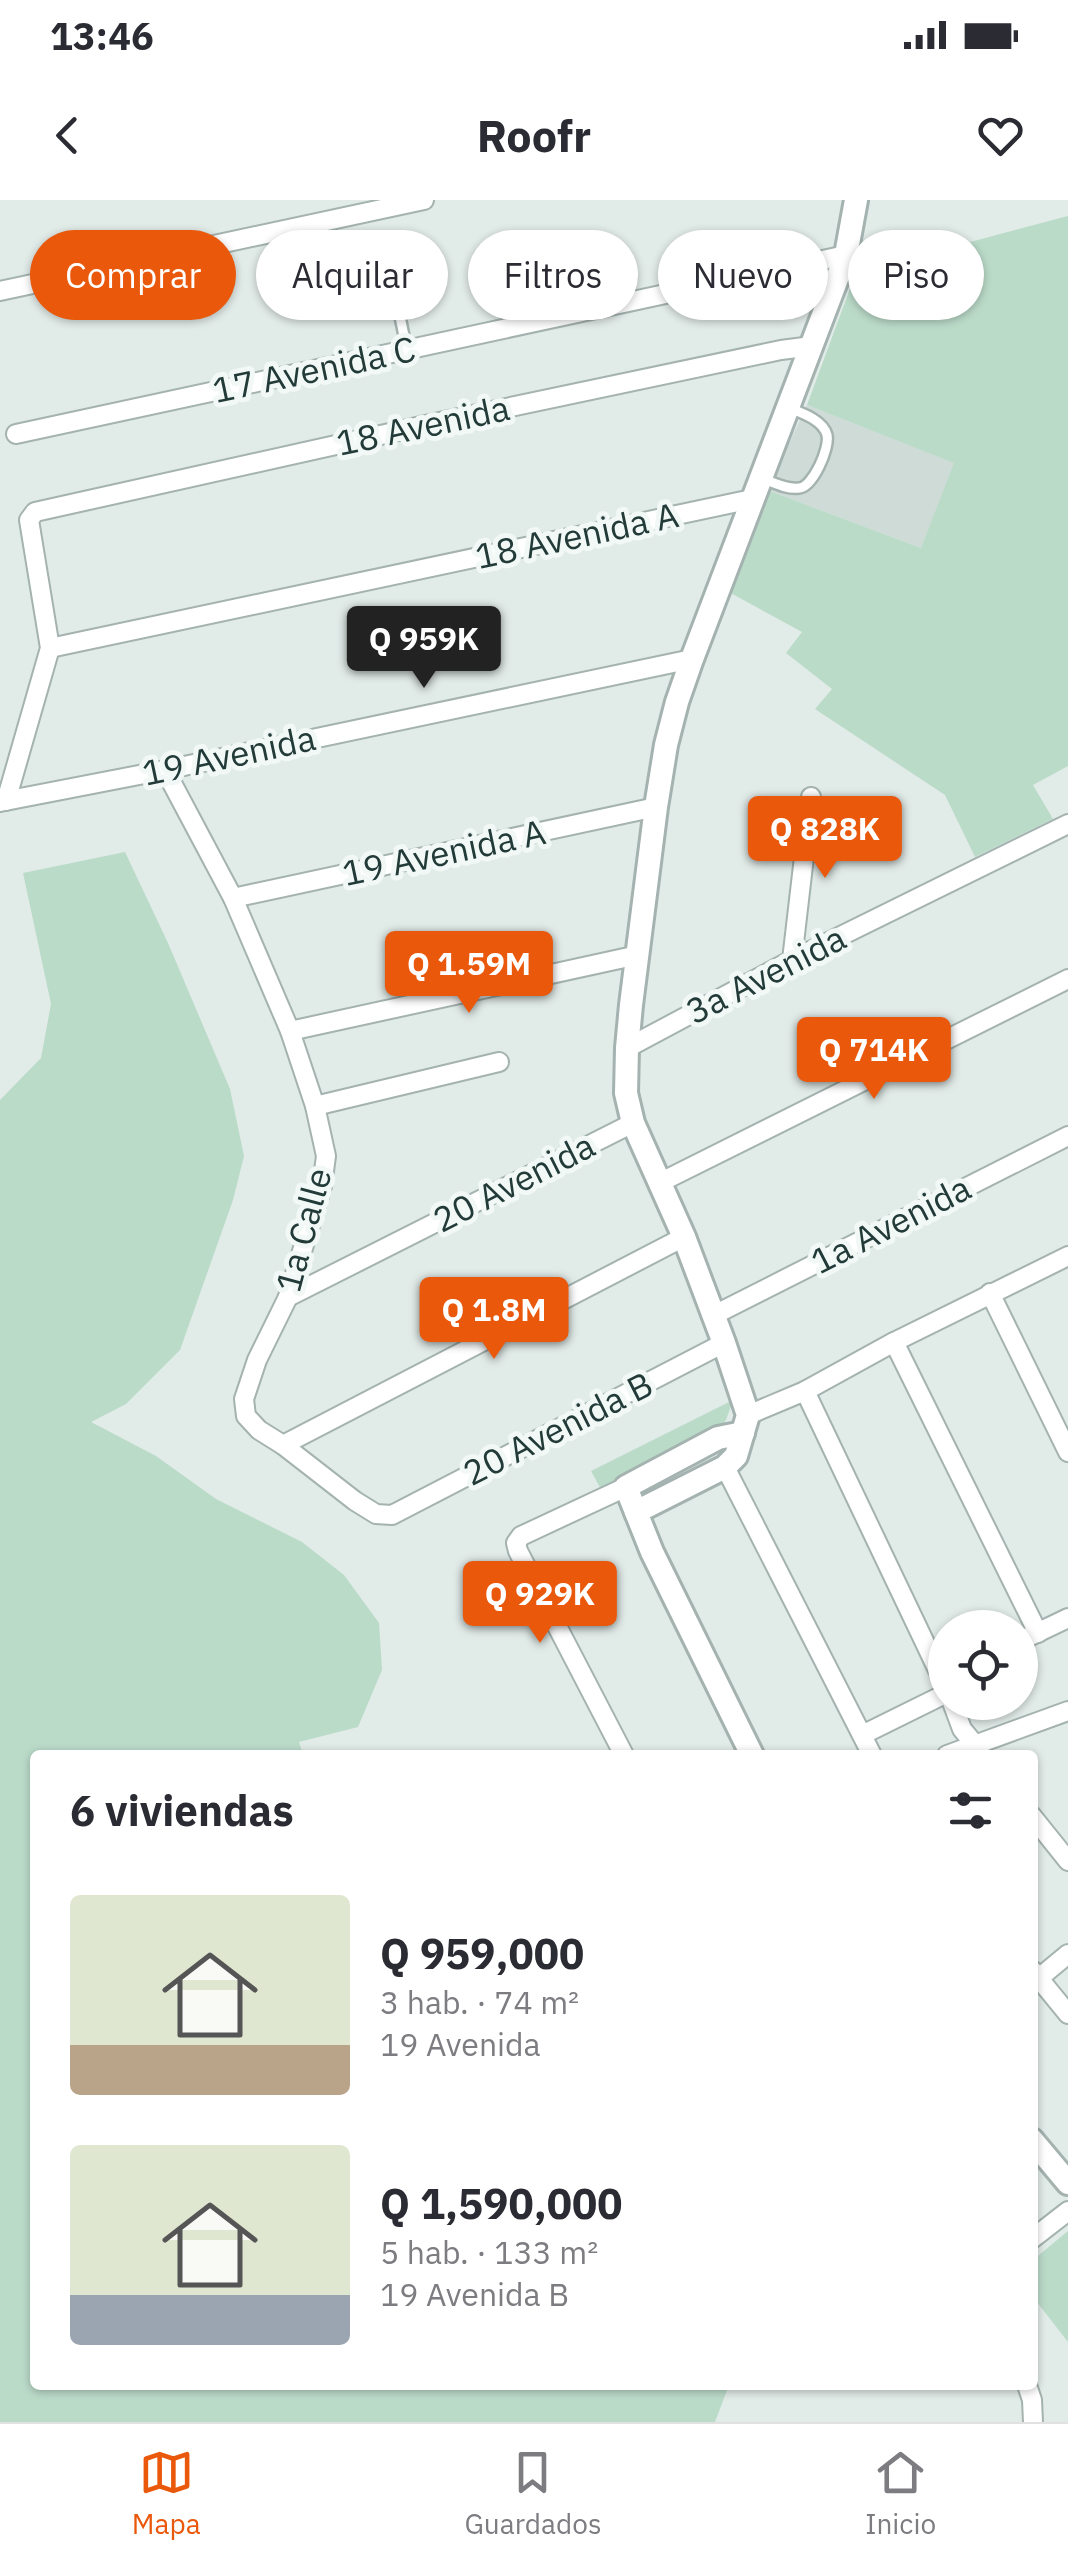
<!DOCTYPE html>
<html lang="es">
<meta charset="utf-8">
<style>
:root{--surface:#fff;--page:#f2f2f3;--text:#2b2b33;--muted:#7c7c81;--line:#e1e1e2;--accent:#ea580c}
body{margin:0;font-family:"IBM Plex Sans",sans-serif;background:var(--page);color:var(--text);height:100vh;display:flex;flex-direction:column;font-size:38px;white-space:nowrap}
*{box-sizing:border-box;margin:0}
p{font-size:32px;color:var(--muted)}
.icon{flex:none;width:55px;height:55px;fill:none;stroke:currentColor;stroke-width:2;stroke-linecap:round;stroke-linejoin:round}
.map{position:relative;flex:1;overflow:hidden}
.details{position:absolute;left:30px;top:1550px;width:1008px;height:640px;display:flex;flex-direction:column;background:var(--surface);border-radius:10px;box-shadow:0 2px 8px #0004}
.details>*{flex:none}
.top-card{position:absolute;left:30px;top:30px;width:1010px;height:90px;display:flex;gap:20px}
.controls{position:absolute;left:928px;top:1410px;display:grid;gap:20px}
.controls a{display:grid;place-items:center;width:110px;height:110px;border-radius:50%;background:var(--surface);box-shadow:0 2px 8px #0004;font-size:50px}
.price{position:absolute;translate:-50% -85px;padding:0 22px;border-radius:10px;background:var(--accent);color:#fff;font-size:32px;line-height:65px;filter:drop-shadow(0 2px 5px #0008)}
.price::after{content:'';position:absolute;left:50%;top:60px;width:30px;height:22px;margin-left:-15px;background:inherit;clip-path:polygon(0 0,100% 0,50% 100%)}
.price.on{background:#222;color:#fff}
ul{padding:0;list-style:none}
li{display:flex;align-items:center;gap:30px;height:250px;padding:0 40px}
li span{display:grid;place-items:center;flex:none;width:280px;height:200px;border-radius:10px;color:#555}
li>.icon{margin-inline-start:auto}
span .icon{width:120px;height:120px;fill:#fffc;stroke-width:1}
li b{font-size:42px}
h2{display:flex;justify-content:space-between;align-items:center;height:120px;padding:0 40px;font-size:42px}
.tag{padding:0 35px;border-radius:45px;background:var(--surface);box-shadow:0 2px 8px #0004;font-size:35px;line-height:90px}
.tag.on{background:var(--accent);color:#fff}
.status{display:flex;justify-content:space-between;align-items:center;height:70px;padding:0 50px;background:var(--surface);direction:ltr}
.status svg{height:28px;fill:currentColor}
header{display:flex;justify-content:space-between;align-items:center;height:130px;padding:0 40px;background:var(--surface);font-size:45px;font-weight:700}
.tabs{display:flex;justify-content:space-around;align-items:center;height:140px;border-top:2px solid var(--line);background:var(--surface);font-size:28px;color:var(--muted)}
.tabs a{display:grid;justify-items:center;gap:5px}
.tabs .on{color:var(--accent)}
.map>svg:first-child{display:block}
.built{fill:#cfdbd7}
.green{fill:#bbdbc9}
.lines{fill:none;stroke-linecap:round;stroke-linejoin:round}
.service-casing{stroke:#a4b3b0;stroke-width:14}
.minor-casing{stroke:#a4b3b0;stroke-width:22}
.tertiary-casing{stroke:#a4b3b0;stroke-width:28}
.service{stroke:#fff;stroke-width:9}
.minor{stroke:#fff;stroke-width:18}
.tertiary{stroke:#fff;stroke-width:22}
.labels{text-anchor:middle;stroke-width:10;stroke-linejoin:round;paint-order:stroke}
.street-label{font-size:35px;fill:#223b38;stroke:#f1f8f6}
</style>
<div class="status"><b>13:46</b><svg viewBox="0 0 49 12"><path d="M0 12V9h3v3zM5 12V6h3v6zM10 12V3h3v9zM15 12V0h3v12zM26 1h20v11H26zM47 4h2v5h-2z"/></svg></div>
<header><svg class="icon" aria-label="back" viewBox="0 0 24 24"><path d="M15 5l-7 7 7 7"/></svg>Roofr<svg class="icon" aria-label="heart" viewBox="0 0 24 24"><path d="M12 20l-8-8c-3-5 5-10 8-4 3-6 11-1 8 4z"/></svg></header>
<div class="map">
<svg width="1068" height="2222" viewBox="0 0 1068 2222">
<rect width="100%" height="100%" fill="#e1ebe8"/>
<path class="built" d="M807 205 955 263 921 348 767 290Z"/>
<g class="green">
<path d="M1068 16V566L1033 585 1053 619 975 657 945 595 815 509 832 489 786 453 802 432 727 391 767 290 921 348 954 263 807 205 862 56 955 46Z"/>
<path d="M125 652 168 743 230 889 244 956 233 1000 180 1150 126 1204 91 1222 156 1256 216 1299 302 1342 344 1375 379 1423 382 1470 358 1527 299 1542 303 1555H35V2185H729L715 2222H0V900L41 858 51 804 23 673Z"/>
<path d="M733 1200 726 1220 714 1236 602 1291 591 1271Z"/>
<path d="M1068 2031V2142L1033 2097V2060Z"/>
</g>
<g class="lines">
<defs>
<g id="service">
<path d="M390 69 407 150"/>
<path d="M761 278C772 282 787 290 799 288 813 287 830 248 827 235 823 220 802 213 789 208"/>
</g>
<g id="minor">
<path d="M0 91 424 0"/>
<path d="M16 234 846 55"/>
<path d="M50 448 752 299"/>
<path d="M165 570 233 698 290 831 315 906 326 956 322 986 288 1097 257 1160 244 1199 246 1216 259 1230 283 1245 355 1301 376 1314 392 1315 724 1143"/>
<path d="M6 601 50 448 29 320 35 312 430 224 781 150 812 146"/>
<path d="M0 602 165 570 692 459"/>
<path d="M233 698 656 607"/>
<path d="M792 760 811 597"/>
<path d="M290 831 638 755"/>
<path d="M627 848 792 760 1068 624"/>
<path d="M315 906 499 862"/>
<path d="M659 983 1068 779"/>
<path d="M990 1093 1068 1252"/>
<path d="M288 1097 633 923"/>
<path d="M714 1115 1068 936"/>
<path d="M894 1142 1038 1433"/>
<path d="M805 1191 945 1485"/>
<path d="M748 1215 805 1191 894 1142 1068 1056"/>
<path d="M283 1245 684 1037"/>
<path d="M725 1267 872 1555"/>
<path d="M1020 1441 1068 1418"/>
<path d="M952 1502 962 1529 980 1551"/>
<path d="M862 1535 945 1494"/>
<path d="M624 1555 518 1351 516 1343 521 1336 626 1287"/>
<path d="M947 1555 1068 1511"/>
<path d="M1032 1616 1068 1661"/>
<path d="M1032 1770 1068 1814"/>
<path d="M1033 1783 1068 1754"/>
<path d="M1032 2039 1068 2011"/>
<path d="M1027 2185 1032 2200 1033 2222"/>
</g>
<g id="tertiary">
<path d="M743 1233 718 1238 626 1287 652 1352 752 1555"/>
<path d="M636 1312 725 1267 736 1256 748 1215 724 1143 684 1037 633 923 626 893 627 848 631 805 656 607 666 545 677 502 692 459 846 55 856 0"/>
<path d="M1032 1940 1068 1983"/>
</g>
</defs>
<use href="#service" class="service-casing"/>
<use href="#minor" class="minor-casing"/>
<use href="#tertiary" class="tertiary-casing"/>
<use href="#service" class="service"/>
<use href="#minor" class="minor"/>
<use href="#tertiary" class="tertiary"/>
</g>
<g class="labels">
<g class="street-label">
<text transform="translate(314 170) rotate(-12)" y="12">17 Avenida C</text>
<text transform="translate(423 226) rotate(-12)" y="12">18 Avenida</text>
<text transform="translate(577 336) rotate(-12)" y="12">18 Avenida A</text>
<text transform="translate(229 556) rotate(-12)" y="12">19 Avenida</text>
<text transform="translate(444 653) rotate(-12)" y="12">19 Avenida A</text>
<text transform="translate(766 775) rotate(-27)" y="12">3a Avenida</text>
<text transform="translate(514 983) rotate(-27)" y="12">20 Avenida</text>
<text transform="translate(891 1025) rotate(-27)" y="12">1a Avenida</text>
<text transform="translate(304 1030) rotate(-75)" y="12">1a Calle</text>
<text transform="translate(558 1229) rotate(-27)" y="12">20 Avenida B</text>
</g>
</g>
</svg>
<div class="controls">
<a><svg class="icon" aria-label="locate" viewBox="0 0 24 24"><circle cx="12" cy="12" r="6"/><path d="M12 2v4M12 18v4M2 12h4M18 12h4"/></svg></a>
</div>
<b class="price on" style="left:424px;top:491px">Q 959K</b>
<b class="price" style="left:825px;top:681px">Q 828K</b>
<b class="price" style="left:469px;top:816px">Q 1.59M</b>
<b class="price" style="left:874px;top:902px">Q 714K</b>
<b class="price" style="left:494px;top:1162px">Q 1.8M</b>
<b class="price" style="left:540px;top:1446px">Q 929K</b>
<div class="top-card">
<a class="tag on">Comprar</a>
<a class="tag">Alquilar</a>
<a class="tag">Filtros</a>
<a class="tag">Nuevo</a>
<a class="tag">Piso</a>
</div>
<section class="details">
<h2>6 viviendas<svg class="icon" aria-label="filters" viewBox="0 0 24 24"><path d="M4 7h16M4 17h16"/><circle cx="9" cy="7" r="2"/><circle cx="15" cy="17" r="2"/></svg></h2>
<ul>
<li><span style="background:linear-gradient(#dfe7d0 75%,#b9a48a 0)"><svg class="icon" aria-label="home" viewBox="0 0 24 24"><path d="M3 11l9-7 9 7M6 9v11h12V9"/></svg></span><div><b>Q 959,000</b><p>3 hab. · 74 m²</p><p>19 Avenida</p></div></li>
<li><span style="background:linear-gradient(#dfe7d0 75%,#9aa5b1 0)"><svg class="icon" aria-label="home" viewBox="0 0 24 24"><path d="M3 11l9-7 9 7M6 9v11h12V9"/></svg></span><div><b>Q 1,590,000</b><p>5 hab. · 133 m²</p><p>19 Avenida B</p></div></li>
</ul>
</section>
</div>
<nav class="tabs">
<a class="on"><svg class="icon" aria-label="map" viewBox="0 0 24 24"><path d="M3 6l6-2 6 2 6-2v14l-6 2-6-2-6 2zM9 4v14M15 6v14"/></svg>Mapa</a>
<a><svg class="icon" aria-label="saved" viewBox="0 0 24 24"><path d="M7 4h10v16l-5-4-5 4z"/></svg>Guardados</a>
<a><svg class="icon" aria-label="home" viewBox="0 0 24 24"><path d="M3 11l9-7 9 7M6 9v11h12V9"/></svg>Inicio</a>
</nav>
